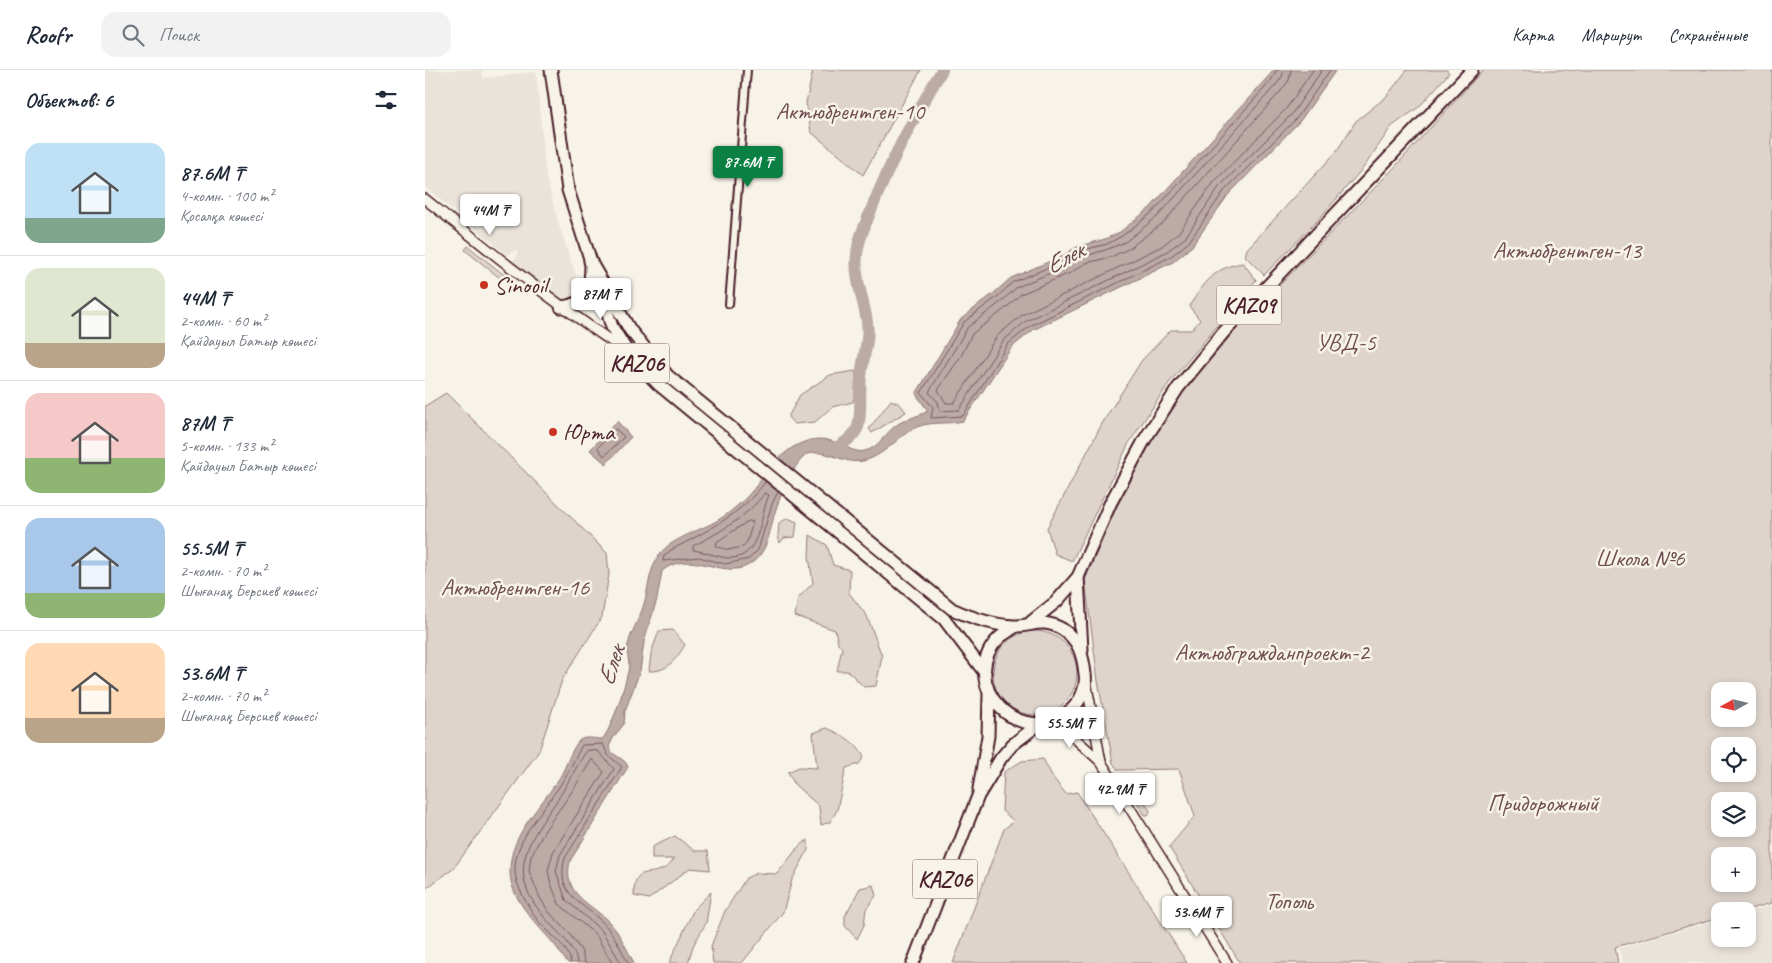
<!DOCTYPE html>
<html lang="ru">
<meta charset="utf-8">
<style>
:root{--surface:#fff;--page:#f2f2f3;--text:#1f2937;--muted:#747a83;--line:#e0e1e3;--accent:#0b8043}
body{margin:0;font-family:Caveat,sans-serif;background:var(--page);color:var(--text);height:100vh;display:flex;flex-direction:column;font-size:19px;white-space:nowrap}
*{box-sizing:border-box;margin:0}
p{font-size:16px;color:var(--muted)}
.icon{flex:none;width:28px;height:28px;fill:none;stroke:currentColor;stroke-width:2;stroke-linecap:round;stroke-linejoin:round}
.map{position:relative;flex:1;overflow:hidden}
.drawer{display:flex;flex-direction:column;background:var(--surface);width:425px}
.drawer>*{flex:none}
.needle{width:32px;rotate:262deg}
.tools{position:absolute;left:1286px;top:612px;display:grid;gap:10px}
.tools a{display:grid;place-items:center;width:45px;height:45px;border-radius:10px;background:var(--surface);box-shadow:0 2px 8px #0003;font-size:25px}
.price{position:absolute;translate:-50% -42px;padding:0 11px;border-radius:5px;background:#fff;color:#222;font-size:16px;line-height:32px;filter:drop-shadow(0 1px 2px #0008)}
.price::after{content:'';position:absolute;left:50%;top:30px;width:15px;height:11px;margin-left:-8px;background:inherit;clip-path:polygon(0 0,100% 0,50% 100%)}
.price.active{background:var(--accent);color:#fff}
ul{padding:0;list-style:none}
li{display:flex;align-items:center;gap:15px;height:125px;padding:0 25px}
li+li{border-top:1px solid var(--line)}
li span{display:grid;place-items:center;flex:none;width:140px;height:100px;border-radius:15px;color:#555}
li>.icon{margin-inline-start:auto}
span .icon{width:60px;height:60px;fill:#fffc;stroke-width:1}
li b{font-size:21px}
h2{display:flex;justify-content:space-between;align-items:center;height:60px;padding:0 25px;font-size:21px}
header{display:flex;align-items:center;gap:30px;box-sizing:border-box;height:70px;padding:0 25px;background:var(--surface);border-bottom:1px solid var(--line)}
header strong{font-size:24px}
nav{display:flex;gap:28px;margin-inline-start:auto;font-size:18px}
.search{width:350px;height:45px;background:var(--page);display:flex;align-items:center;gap:12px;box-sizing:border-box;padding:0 18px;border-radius:15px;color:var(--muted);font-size:19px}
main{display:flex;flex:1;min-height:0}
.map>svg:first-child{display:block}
.built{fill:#eae3da}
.green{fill:#ded4cc;stroke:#947a7c;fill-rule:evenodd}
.water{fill:#bcaaa7;stroke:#8e7275}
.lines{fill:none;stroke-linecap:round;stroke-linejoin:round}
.shore{stroke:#78575d;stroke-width:1}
.river{stroke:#bcaaa7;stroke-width:12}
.street-casing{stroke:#4a1f2b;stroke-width:10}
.secondary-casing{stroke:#4a1f2b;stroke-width:12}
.highway-casing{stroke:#4a1f2b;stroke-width:15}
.street{stroke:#f7f3e8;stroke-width:6}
.secondary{stroke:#f7f3e8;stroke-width:9}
.highway{stroke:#f7f3e8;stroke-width:11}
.poi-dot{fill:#c8321e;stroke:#f7f3e8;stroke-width:2}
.labels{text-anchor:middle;stroke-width:5;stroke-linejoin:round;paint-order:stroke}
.shield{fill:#f7f3e8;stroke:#7e5f64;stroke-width:1}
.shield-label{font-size:22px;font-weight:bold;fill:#4a1f2b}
.park-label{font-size:24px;fill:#6f4c53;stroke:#f7f3e8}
.poi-label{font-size:24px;fill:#4a1f2b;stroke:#f7f3e8;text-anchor:start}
.water-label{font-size:25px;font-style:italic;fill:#6c4950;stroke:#f7f3e8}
</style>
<header>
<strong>Roofr</strong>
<div class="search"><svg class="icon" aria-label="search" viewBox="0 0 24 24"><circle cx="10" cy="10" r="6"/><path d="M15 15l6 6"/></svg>Поиск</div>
<nav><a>Карта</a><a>Маршрут</a><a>Сохранённые</a></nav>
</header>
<main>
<section class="drawer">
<h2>Объектов: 6<svg class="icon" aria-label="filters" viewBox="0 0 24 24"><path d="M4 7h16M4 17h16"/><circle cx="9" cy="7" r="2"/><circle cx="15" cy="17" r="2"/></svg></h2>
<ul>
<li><span style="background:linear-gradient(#bfe0f5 75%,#7fa58c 0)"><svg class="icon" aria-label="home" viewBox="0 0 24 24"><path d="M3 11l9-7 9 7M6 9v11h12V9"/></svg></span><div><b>87.6M ₸</b><p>4-комн. · 100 m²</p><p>Қосалқа көшесі</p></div></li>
<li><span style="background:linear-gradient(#dfe7d0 75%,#b9a48a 0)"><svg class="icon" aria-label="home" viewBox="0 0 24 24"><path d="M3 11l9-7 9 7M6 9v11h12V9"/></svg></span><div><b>44M ₸</b><p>2-комн. · 60 m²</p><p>Қайдауыл Батыр көшесі</p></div></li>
<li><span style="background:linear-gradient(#f6c9c9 65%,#8fb573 0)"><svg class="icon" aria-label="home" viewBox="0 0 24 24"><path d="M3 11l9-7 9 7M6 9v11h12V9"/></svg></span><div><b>87M ₸</b><p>5-комн. · 133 m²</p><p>Қайдауыл Батыр көшесі</p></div></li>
<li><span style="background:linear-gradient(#a9c7e8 75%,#8fb573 0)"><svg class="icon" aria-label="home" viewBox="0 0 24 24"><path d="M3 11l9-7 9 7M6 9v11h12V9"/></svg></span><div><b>55.5M ₸</b><p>2-комн. · 70 m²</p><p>Шығанақ Берсиев көшесі</p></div></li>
<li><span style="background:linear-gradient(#ffd9b3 75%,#b9a48a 0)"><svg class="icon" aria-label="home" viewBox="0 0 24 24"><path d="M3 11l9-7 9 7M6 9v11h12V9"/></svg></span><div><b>53.6M ₸</b><p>2-комн. · 70 m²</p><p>Шығанақ Берсиев көшесі</p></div></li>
</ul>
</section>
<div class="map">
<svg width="1347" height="893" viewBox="0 0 1347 893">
<rect width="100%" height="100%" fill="#f7f3e8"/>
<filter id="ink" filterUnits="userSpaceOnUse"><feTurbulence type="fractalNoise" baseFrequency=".02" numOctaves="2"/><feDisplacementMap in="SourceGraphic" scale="10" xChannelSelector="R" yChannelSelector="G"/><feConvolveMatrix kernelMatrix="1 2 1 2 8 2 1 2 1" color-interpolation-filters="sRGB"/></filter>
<g filter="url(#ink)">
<g class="built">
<path d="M0 0H57L58 8 111 2 121 107 134 155 155 218 143 230H138L124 221 88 191 93 185 91 180 82 185 0 117Z"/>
<path d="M1347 835V893H1198L1194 878 1295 849V869H1322L1323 842Z"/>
</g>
<g class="green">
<path d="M388 0H496L438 105 386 62 381 33Z"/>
<path d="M982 0H1022L1024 3 994 37 966 57 939 97 893 150 839 205 820 186 822 179 911 82 931 51 961 27Z"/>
<path d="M1058 0H1347V833L1317 841H1295V847L1190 877 1193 893H815L744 777 770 746 754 699 693 700 688 693 673 611 660 510 692 436 727 371 760 320 805 266 968 99ZM1295 621H1322V649H1295ZM1295 676H1322V704H1295ZM1295 731H1322V759H1295ZM1295 786H1322V814H1295Z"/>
<path d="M43 176 93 216 90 220 40 180Z"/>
<path d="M818 193 831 210 744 313 704 373 647 491 630 484 622 458 678 352 717 290 746 260H766L775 250 764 236C780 213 789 197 818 193Z"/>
<path d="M430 301 432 315 428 332 407 337 390 352 369 354 363 347 375 325 405 305Z"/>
<path d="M21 323 182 483 184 504 177 547 137 610 114 681 28 799 0 819V336Z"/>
<path d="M466 330 475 334 481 342 447 363 444 359Z"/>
<path d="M363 448 372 452 370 467 359 468 355 473 353 466 354 453Z"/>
<path d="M385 465 402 475 408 495 425 500 424 523 442 546 457 586 451 616 439 617 423 601H412L417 578 413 573 410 560 370 546 373 528 388 513 384 487Z"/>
<path d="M248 560 260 575C251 589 243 602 224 601L226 583 234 561Z"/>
<circle cx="610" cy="603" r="42"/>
<path d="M402 658C419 666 430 671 439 687L434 694 421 698 412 740 405 752 396 755 394 736 370 715 363 702 374 697 392 698 388 663Z"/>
<path d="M618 689 629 709 641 724 652 722 762 893H528L579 759 589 751 577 741 579 702 597 691Z"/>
<path d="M705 715H710L725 741 723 745H720L704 719Z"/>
<path d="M250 766 270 781H283L285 800 265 798 224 829 209 826C209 794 222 808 240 798 243 797 247 792 249 789H227V777Z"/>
<path d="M383 770V780L367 810 358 842 317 893H288L286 876 300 841 321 808 332 803 352 804 375 775Z"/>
<path d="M448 815 451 826 441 839 439 855 432 869 420 856V846L435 818Z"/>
<path d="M286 822 281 853 268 876 263 893H244L269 839Z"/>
</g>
<g class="water">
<path d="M849 0H911L875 51 803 125 767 176 748 192 608 260 587 277 538 351C521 355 502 350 486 360 470 370 457 387 438 391 418 395 403 378 382 384 368 395 358 419 352 436 345 455 345 479 328 492 301 514 268 476 237 501L232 529 219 572 215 601 200 641 199 654 188 668 184 677C187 687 200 687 203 697L145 791C137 825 165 832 184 852 195 863 202 880 209 893H143C138 888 134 880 129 874 113 855 84 829 85 800 85 764 117 736 135 707 140 699 148 675 155 670 160 666 171 669 177 669 186 662 203 608 204 595 204 590 202 585 202 580 204 564 215 549 219 534 224 517 224 498 235 484 245 469 277 460 293 450 300 446 306 441 312 436 336 417 348 383 379 372 409 361 422 385 440 381 453 378 460 364 469 357 478 349 492 347 503 341L491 324 536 249 569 223 586 208 637 186 652 177 680 169 695 162 725 138Z"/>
<path d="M192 351 206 367 181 394 165 380Z"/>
</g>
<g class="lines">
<g class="shore">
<path d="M852 0 845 12 728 142 697 166 682 174 655 181 639 191 588 212 572 227 539 252 496 323 508 337 506 348 538 346 583 274 605 256 745 187 764 172 799 121 872 48 905 0"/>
<path d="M859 0 857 7 850 16 732 147 700 172 683 179 658 187 642 196 592 217 576 232 543 257 504 322 513 332 515 341 534 340 578 271 601 251 741 182 760 168 794 117 867 44 897 0"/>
<path d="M866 0 864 10 856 21 738 153 703 179 686 187 661 193 645 203 596 224 581 238 547 264 536 286 513 320 521 333H529L572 266 597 245 737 176 754 162 789 112 861 39 888 0"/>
<path d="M191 359 199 367 179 386 173 378Z"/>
<path d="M341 411C316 445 282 461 246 480L239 486 238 491 274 487 300 494 324 489 333 480 347 434 353 422"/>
<path d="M340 423 344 425C334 447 336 491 302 488 295 487 275 481 268 480V476C295 462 321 448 340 423Z"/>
<path d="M324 451 328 452 322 472 317 477 303 480 291 476 292 472Z"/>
<path d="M146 893C144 875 121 862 111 848 103 835 92 819 90 803 87 770 124 735 139 709 146 698 151 686 157 675L178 674 183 685 197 697 140 788C129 827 161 833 181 856 190 866 197 881 203 893"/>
<path d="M152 893C152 882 140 869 132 861 82 810 93 785 131 732 139 721 157 685 163 680L173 681 189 699 135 785 131 801 141 830 177 861 196 893"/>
<path d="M160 893 156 880 143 862 124 842 115 828 104 801 106 786 120 760 150 717 167 689 179 702 128 782 123 801 126 814 134 834 171 865 187 893"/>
</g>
<path class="river" d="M411 378C420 373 429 367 433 357 437 342 434 324 436 308 437 289 445 271 442 252 439 230 429 208 432 185 433 169 441 153 447 138 466 90 490 45 517 0"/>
<defs>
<path id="street" d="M304 234 322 0"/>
<g id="secondary">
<path d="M0 129C77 191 153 253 238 304"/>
<path d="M661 611 676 692"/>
<path d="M625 652 643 662 676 692 802 893"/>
</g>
<g id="highway">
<path d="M126 0 143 120 168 198"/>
<path d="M165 191 205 260 243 306 527 539C547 548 567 555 589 556 607 557 616 547 637 559 654 570 658 585 660 604 662 616 656 631 647 639 595 685 529 611 575 567 580 563 586 560 591 556"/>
<path d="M174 216 187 257 203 283 233 314 519 549 560 603"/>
<path d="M136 237C164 235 166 217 166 193"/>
<path d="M653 507 657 580"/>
<path d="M606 552 631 532 653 507 685 434 720 369 753 318 798 263 1047 0"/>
<path d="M554 719 563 666 564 624"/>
<path d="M488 893 553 726 576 688 587 675 614 654"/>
</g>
</defs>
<use href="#street" class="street-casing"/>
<use href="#secondary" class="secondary-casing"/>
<use href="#highway" class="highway-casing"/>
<use href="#street" class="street"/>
<use href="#secondary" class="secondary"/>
<use href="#highway" class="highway"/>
</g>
</g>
<g class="poi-dot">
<circle cx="59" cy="215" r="5"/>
<circle cx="128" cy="362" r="5"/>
</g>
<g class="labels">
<g class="shield">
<rect x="791.5" y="215.5" width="65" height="39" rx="4"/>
<rect x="179.5" y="273.5" width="65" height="39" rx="4"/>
<rect x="487.5" y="789.5" width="65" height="39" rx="4"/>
</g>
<g class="shield-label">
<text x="824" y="243">KAZ09</text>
<text x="212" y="301">KАZ06</text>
<text x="520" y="817">KАZ06</text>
</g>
<g class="park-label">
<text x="425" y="49">Актюбрентген-10</text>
<text x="1142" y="188">Актюбрентген-13</text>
<text x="921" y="280">УВД-5</text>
<text x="1215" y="496">Школа №6</text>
<text x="90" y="525">Актюбрентген-16</text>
<text x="847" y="590">Актюбгражданпроект-2</text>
<text x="1118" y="741">Придорожный</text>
<text x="864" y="839">Тополь</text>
</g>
<g class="poi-label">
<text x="69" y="223">Sinooil</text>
<text x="138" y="370">Юрта</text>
</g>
<g class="water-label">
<text transform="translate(639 187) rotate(-29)" y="9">Елек</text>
<text transform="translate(185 595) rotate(-72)" y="9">Елек</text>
</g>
</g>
</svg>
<div class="tools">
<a><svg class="needle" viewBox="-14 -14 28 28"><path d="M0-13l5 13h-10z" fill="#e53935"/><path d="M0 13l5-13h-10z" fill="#747a83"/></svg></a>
<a><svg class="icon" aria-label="locate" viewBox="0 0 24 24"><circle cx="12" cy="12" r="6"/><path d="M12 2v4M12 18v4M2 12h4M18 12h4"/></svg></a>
<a><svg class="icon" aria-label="layers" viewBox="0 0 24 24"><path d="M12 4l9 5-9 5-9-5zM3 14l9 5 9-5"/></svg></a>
<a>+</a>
<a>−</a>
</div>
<b class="price active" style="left:323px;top:118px">87.6M ₸</b>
<b class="price" style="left:65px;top:166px">44M ₸</b>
<b class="price" style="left:176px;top:250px">87M ₸</b>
<b class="price" style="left:645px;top:679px">55.5M ₸</b>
<b class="price" style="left:695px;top:745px">42.9M ₸</b>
<b class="price" style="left:772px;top:868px">53.6M ₸</b>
</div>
</main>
